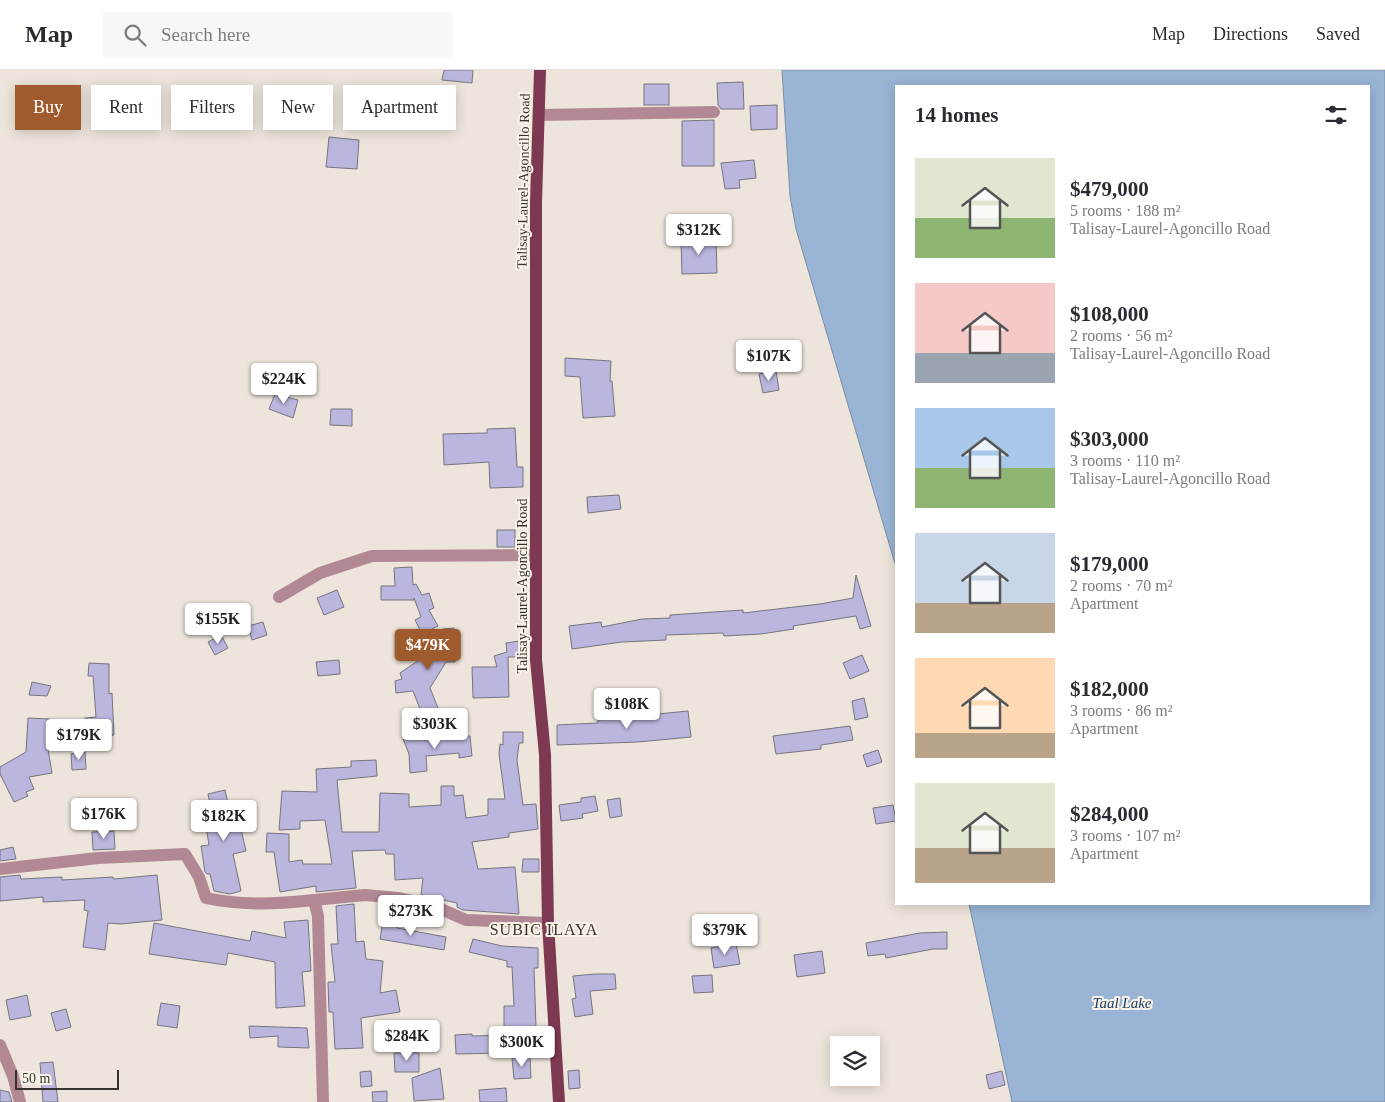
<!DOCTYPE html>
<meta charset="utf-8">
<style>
:root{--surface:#fff;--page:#f7f7f7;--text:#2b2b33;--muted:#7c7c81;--line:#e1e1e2;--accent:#9f5a2d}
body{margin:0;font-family:Georgia,serif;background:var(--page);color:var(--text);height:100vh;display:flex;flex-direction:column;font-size:19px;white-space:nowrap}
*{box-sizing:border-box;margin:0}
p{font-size:16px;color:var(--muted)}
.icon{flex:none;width:28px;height:28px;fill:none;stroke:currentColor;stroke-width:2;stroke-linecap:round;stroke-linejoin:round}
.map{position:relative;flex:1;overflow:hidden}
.sheet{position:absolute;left:895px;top:15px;width:475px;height:820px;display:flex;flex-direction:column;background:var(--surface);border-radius:0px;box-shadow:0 2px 12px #0003}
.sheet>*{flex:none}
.top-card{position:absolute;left:15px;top:15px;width:475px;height:45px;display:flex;gap:10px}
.controls{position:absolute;left:830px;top:966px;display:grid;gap:10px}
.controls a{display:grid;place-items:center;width:50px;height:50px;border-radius:0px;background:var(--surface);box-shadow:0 2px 12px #0003;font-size:25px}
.scale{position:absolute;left:15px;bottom:12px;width:104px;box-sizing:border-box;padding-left:5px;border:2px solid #36332f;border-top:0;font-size:14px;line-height:18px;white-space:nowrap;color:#36332f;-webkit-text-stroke:4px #faf3e8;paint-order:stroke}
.price{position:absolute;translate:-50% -42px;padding:0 11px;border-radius:5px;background:#fff;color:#222;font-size:16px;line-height:32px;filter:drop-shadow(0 1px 2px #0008)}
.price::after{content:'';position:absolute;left:50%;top:30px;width:15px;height:11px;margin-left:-8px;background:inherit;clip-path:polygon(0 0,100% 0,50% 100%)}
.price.selected{background:var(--accent);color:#fff}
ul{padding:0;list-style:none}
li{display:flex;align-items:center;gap:15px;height:125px;padding:0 20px}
li span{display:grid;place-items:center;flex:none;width:140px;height:100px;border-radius:0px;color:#555}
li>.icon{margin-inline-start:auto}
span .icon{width:60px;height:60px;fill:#fffc;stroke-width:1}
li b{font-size:21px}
h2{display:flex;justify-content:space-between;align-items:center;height:60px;padding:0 20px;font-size:21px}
.tag{padding:0 18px;border-radius:0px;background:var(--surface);box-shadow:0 2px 12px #0003;font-size:18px;line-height:45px}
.tag.selected{background:var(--accent);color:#fff}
header{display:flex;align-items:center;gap:30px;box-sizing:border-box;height:70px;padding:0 25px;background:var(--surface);border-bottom:1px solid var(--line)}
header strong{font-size:24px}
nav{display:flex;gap:28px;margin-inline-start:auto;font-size:18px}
.search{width:350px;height:45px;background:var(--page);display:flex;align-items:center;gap:12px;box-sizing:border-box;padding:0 18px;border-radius:0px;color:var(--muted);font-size:19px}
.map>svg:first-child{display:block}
.water{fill:#9ab4d6;stroke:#7c8da4}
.building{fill:#bbb6de;stroke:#75747f}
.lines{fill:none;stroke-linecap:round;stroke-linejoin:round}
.minor{stroke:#b18894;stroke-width:12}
.major{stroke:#7d3852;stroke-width:12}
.labels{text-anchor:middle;stroke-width:4;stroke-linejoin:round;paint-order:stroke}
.street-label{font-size:14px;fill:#36332f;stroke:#faf3e8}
.water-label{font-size:15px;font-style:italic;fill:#193c68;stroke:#faf3e8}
.quarter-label{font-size:16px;letter-spacing:1px;fill:#36332f;stroke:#faf3e8}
</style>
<header>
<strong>Map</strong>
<div class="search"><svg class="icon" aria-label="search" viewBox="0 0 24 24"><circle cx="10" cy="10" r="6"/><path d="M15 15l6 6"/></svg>Search here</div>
<nav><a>Map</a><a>Directions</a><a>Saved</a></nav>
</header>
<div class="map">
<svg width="1385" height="1032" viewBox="0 0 1385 1032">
<rect width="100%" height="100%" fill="#ede5db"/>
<path class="water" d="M782 0H1385V1032H1012L969 834H1369V16H896V497L796 159 790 126Z"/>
<g class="building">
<path d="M444 0H473L472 13 442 10Z"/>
<path d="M743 12 744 39H721L718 35 717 13Z"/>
<rect x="644" y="14" width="25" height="21"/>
<path d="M777 35V59L751 60 750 36Z"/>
<path d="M714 50V96H682V51Z"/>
<path d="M329 67 359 70 357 99 326 97Z"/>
<path d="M754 90 756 108 739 110 740 118 725 119 721 93Z"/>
<path d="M716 168 717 203 682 204 681 169Z"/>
<path d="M565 288 611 291 610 311H612L615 346 583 348 580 307 565 306Z"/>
<path d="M776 301 779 320 763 323 759 304Z"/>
<path d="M275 324 298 330 293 348 269 339Z"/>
<path d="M331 339H352V356L330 355Z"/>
<path d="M515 358 517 397H523V417L490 418 489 392 444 395 443 364 487 363V359Z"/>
<path d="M619 425 621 439 588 443 587 427Z"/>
<rect x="497" y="460" width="18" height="17"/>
<path d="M412 497 413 515 416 514 422 525 429 523 434 538 429 540 438 556 422 564 415 550 421 547 414 528V530H381V516H395L394 498Z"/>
<path d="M856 505 871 556 860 559 856 546 793 556 794 559 761 564 724 566 723 563 666 565V570L622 572 572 579 569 556 601 552 602 557 642 549 670 548V545L743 540V543L820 534 853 528Z"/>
<path d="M337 520 344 537 324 545 317 528Z"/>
<path d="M263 552 267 565 252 570 248 556Z"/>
<path d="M454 558 455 592H446L430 618 438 638 422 644 413 621 396 623 395 611 402 609 400 603 428 584 443 559Z"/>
<path d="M221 565 228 578 215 585 208 572Z"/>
<path d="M519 571 522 587H508L509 627 473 628 472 597H497L494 586 507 582 506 573Z"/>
<path d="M862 585 869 601 850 609 843 593Z"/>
<path d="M339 590 340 604 318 606 316 592Z"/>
<path d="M89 593 109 594V624L112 623 114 665 87 668 85 648 96 647 93 606H88Z"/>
<path d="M32 612 51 616 47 626 29 625Z"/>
<path d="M864 628 868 647 855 650 852 631Z"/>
<path d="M688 641 691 667 638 672 557 675V655L598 653V650Z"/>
<path d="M28 648 50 649V655H54L53 668 46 667 52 703 29 707 34 719 26 722 28 726 14 732 0 704V697L26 682Z"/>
<path d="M850 656 853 670 821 675V679L776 684 773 666Z"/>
<path d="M503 662H523V673H519L517 690 523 735 536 734 538 759 509 763V767L472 772 478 799 515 797 519 844 463 840 457 837V833L421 825 423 808 395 810 394 784H386L385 780 352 781 356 818 316 822V816L280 822 274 782H266L267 763 289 764V792L302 790 303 794H332L325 750 300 751V759L279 760 282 721 317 722 316 699 351 697V691L376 690 377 706 337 710 342 762H379L380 723 409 724V737L441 735V716H454V726L463 725 466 748 488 745V729H505L499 684 500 674 503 675Z"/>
<path d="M420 663 423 670 470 666 472 686 459 688V683L426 686 427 701 410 703 409 684 403 669Z"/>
<path d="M878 680 882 692 867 697 863 685Z"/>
<path d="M85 682 86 699 72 700 71 684Z"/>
<path d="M225 720 229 738 247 735 251 758 241 759 246 781 233 784 241 821 230 824 214 821 210 804H207L205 802 201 776 209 775 204 744 212 743 208 724Z"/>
<path d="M595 726 598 741 582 744 583 748 561 751 559 735 581 732V728Z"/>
<path d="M620 728 622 746 610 748 607 730Z"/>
<path d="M893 735 896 751 876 754 873 738Z"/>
<path d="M114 761 115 779 93 780 92 762Z"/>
<path d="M13 777 16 789 0 791V780Z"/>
<path d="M523 789H539V802H522Z"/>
<path d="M20 805 21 809 62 807V810L113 807 114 809 157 805 162 850 121 854 108 853 105 880 83 877 88 841 84 840 85 830 43 832V827L0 831V807Z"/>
<path d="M354 834 356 872 364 871 366 889 383 891 380 923 396 920 400 942 361 948 363 978 335 979 333 942H329L328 912H335L331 874H338L336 836Z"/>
<path d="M308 850 311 901 302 902 305 936 276 938 275 892 228 883 226 895 149 884 154 853 250 871 252 861 286 868 284 852Z"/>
<path d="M383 851 398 853 397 858 446 867 444 880 380 869Z"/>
<path d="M947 862V879H933L886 888 885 884 868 886 866 873 920 863Z"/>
<path d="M473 869 502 876 538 878V898H534L536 957 504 962V936H514L512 897H507V891L469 882Z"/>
<path d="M736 874 740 894 714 898 711 878Z"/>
<path d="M822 881 825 903 797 907 794 885Z"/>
<path d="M595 904H615L616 919 590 921 593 944 575 947 572 929 576 928 573 906Z"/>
<path d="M712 905 713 922 694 923 692 906Z"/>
<path d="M27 925 31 946 10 950 6 930Z"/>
<path d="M161 933 180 936 177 958 157 955Z"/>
<path d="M66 939 71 957 56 961 51 943Z"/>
<path d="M249 956 307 958 309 978 278 977V966L250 968Z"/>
<path d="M472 964V966L505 965 506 983 456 984 455 965Z"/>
<path d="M394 983H419V1002H395Z"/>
<path d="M530 987 531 1008 514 1009 512 988Z"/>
<path d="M53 992 58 1032H43L40 993Z"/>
<path d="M440 998 444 1029 414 1031 412 1008Z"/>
<path d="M579 1000 580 1018 569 1019 568 1001Z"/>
<path d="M371 1001 372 1016 361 1017 360 1002Z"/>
<path d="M1002 1001 1005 1015 989 1019 986 1005Z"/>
<path d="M506 1018 507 1032H480L479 1020Z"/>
<path d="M0 1020 9 1022 12 1032H0Z"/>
<path d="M387 1021V1032H373L372 1022Z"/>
</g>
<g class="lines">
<g class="minor">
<path d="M539 45 714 42"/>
<path d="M279 527 320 503 372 486 536 485"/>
<path d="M0 799 98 788 185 784 199 807 206 828C243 836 277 834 314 830"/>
<path d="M0 975 13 1006 20 1032"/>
<path d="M323 1032 318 846 314 830 365 825 399 828 434 836 466 850 548 853"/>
</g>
<path class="major" d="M540 0 536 133V590L545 685 548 853 559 1032"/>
</g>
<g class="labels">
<g class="street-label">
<text transform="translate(523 111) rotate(-89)" y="5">Talisay-Laurel-Agoncillo Road</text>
<text transform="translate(522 516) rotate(-90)" y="5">Talisay-Laurel-Agoncillo Road</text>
</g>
<g class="water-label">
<text x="1122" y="938">Taal Lake</text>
</g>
<g class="quarter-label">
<text x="544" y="865">SUBIC ILAYA</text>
</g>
</g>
</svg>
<div class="controls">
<a><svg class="icon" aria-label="layers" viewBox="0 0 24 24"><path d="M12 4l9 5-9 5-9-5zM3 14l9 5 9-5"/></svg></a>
</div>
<div class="scale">50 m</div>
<b class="price" style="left:699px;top:186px">$312K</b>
<b class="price" style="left:769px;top:312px">$107K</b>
<b class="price" style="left:284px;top:335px">$224K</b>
<b class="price" style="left:218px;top:575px">$155K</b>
<b class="price selected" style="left:428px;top:601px">$479K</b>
<b class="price" style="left:627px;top:660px">$108K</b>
<b class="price" style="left:435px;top:680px">$303K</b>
<b class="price" style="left:79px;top:691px">$179K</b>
<b class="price" style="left:104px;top:770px">$176K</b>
<b class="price" style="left:224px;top:772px">$182K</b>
<b class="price" style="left:411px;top:867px">$273K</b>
<b class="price" style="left:725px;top:886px">$379K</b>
<b class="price" style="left:407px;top:992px">$284K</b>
<b class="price" style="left:522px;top:998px">$300K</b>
<div class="top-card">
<a class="tag selected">Buy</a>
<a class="tag">Rent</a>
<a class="tag">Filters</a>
<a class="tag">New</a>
<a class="tag">Apartment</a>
</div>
<section class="sheet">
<h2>14 homes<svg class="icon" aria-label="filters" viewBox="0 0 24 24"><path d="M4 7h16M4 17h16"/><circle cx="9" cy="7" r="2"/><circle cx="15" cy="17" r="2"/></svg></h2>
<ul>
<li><span style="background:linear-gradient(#dfe7d0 60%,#8fb573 0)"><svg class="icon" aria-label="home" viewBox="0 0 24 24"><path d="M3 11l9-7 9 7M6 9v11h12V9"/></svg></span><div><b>$479,000</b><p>5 rooms · 188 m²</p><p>Talisay-Laurel-Agoncillo Road</p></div></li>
<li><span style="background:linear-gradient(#f6c9c9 70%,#9aa5b1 0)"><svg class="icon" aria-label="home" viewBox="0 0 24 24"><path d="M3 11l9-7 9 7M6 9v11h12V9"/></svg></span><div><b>$108,000</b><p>2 rooms · 56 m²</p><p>Talisay-Laurel-Agoncillo Road</p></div></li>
<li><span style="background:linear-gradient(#a9c7e8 60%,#8fb573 0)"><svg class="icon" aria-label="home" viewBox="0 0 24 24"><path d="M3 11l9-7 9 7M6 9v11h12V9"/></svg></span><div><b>$303,000</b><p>3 rooms · 110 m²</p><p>Talisay-Laurel-Agoncillo Road</p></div></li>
<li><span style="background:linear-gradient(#c9d6e8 70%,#b9a48a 0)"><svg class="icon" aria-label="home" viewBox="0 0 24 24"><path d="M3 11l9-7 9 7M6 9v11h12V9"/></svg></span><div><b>$179,000</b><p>2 rooms · 70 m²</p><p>Apartment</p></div></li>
<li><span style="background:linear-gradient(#ffd9b3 75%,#b9a48a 0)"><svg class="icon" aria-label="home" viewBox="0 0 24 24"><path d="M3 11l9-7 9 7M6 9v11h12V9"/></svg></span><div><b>$182,000</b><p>3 rooms · 86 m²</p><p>Apartment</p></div></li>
<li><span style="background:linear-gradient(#dfe7d0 65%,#b9a48a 0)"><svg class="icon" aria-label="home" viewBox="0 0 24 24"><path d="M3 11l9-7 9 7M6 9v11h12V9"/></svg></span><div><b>$284,000</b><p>3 rooms · 107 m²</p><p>Apartment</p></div></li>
</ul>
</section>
</div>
